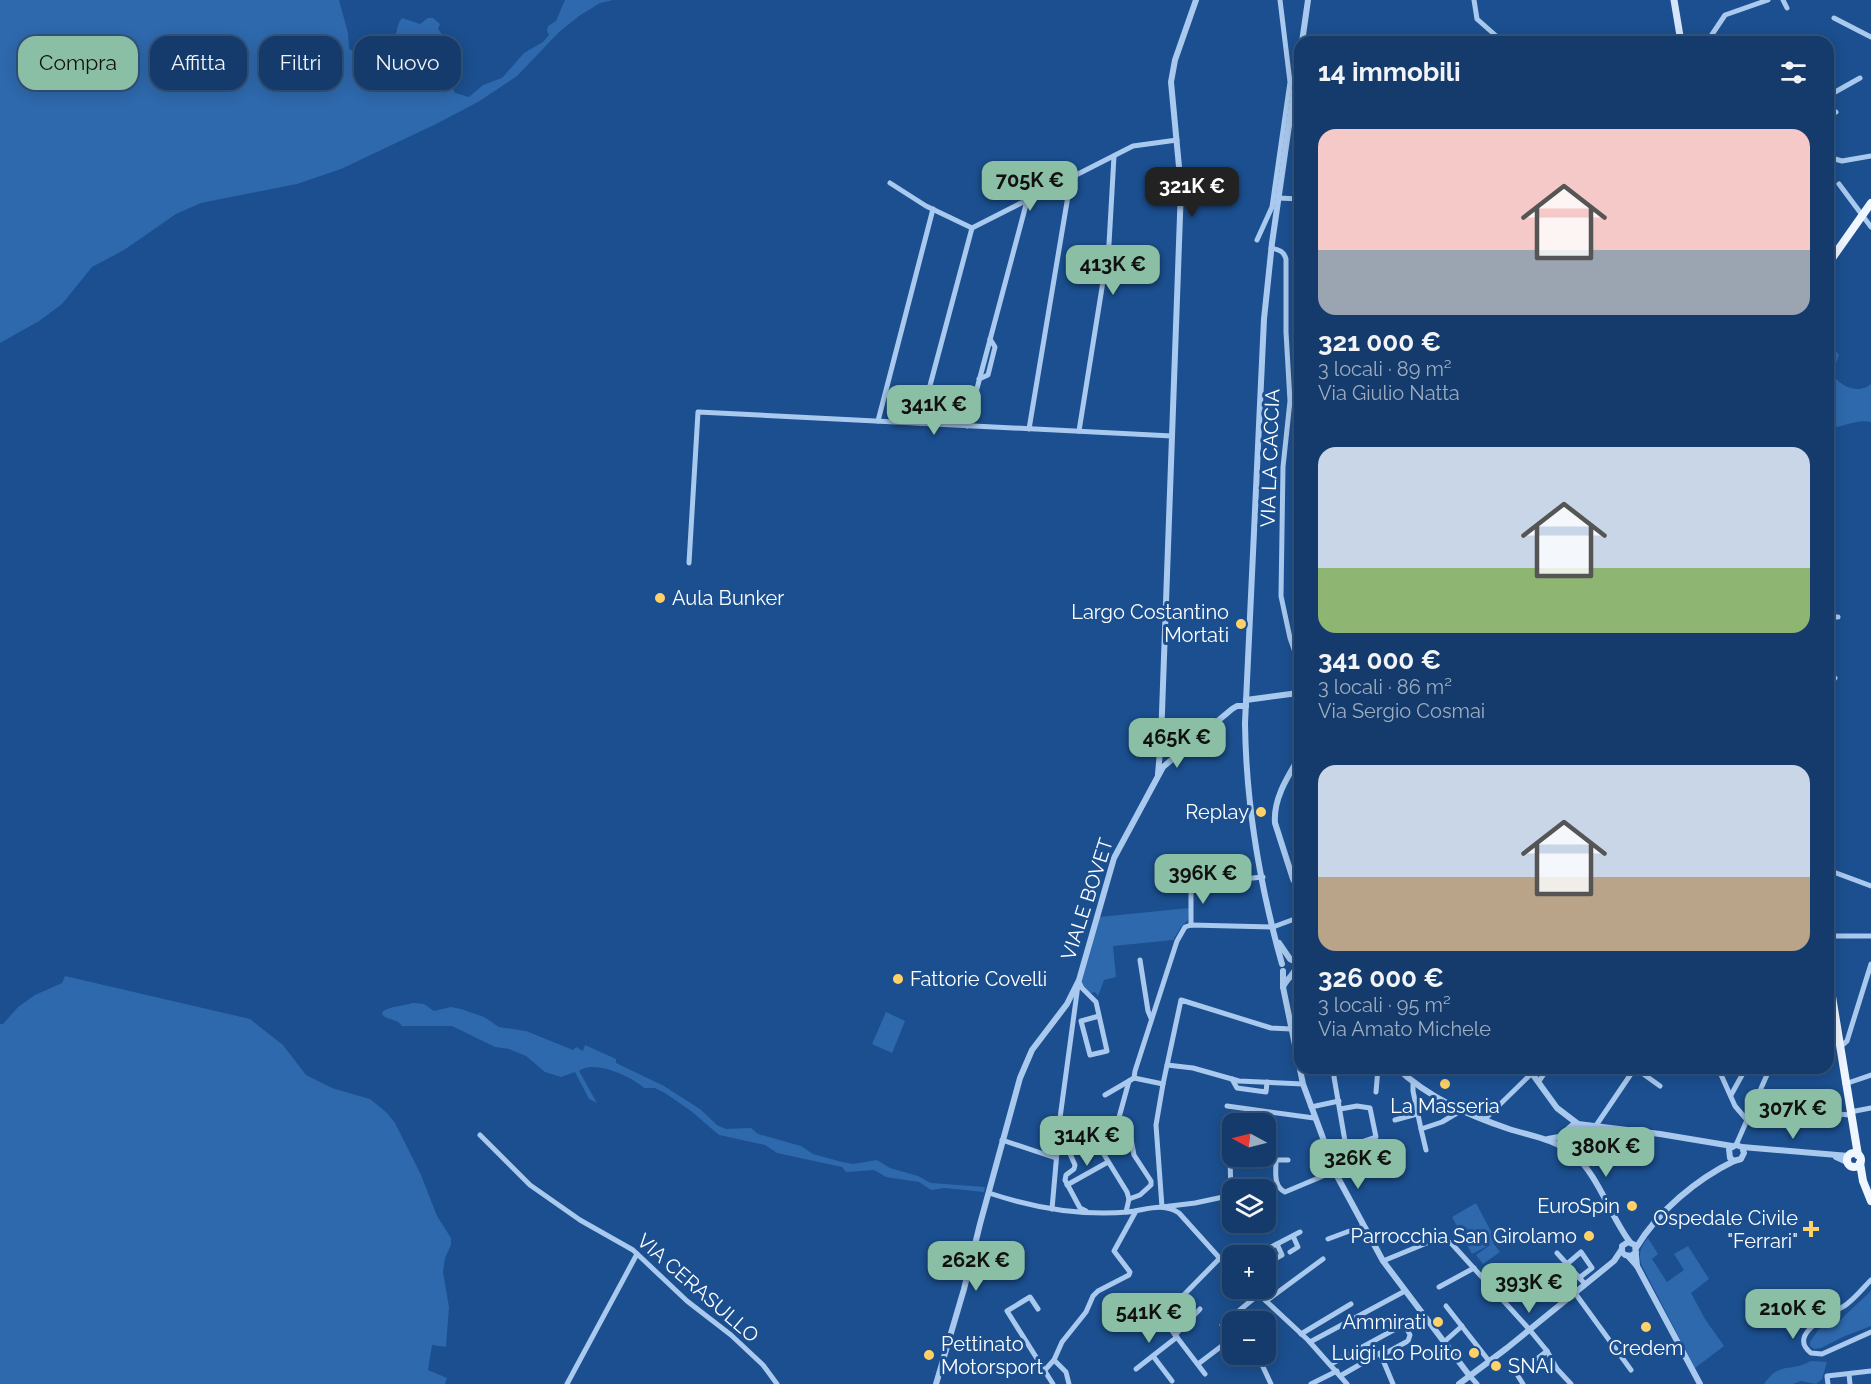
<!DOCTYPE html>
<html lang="it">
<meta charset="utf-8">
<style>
:root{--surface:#143b6b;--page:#1d4271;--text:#f1f3f6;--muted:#9dadc1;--line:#33557e;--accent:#8abfa5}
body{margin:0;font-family:Raleway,sans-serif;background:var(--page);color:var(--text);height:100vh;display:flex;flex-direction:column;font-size:22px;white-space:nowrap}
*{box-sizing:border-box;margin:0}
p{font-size:20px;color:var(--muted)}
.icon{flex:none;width:33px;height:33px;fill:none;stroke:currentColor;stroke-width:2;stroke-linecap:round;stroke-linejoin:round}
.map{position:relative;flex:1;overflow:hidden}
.side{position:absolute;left:1294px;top:36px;width:540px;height:1038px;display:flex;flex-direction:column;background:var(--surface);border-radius:18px;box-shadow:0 3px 15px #0003,0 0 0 2px var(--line)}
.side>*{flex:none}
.banner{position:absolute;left:18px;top:36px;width:570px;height:54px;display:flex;gap:12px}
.needle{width:39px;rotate:277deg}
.tools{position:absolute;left:1222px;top:1113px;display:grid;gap:12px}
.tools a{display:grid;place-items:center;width:54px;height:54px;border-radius:12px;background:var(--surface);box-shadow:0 3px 15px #0003,0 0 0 2px var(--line);font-size:30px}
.price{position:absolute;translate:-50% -51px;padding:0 14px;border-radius:12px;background:var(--accent);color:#111;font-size:20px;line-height:39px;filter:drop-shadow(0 2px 3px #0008)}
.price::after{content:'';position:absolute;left:50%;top:36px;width:18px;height:14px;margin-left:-9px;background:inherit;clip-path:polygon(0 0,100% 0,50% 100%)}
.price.selected{background:#222;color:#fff}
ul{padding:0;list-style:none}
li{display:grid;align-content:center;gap:12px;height:318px;padding:0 24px}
li span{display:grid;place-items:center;height:186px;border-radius:18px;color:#555}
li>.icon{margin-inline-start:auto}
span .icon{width:108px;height:108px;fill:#fffc;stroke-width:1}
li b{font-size:26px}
h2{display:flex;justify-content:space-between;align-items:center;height:72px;padding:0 24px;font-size:26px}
.pill{padding:0 21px;border-radius:18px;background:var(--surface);box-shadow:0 3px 15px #0003,0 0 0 2px var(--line);font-size:21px;line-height:54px}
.pill.selected{background:var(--accent);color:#111}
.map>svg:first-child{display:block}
.green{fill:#2e69ad}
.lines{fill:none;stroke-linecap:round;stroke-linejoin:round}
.minor{stroke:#a9c9ee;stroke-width:5}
.tertiary{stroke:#a9c9ee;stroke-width:6}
.secondary{stroke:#d6e6fa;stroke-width:7}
.primary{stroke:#f0f6ff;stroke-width:8}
.poi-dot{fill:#ffd166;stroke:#1b4f8f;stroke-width:2}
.labels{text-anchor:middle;stroke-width:6;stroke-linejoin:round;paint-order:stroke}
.street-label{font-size:20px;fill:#fff;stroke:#1b4f8f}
.poi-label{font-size:20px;fill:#fff;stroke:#1b4f8f;text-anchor:end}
</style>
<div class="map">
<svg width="1871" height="1384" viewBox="0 0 1871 1384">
<rect width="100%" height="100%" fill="#1b4f8f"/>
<g class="green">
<path d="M0 0H339L348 33 349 49 362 54 391 46C398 37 395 26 402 18L420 24 428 18H433L440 24 438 29 444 37 437 55V60L446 71 455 93 469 97 483 85 502 78 524 53 543 42 549 35 547 31 548 26 556 21 565 0H613L600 3 579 16 559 32 517 76 478 102 436 124 341 169 297 184 201 203 176 214 124 250 92 267 62 304 39 321 0 343Z"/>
<path d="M1834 349 1839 355 1832 374C1840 386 1858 395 1871 384V422C1857 419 1842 427 1829 429V353L1830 350Z"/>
<path d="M1189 908 1188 920 1181 927 1173 940 1113 946 1116 977 1104 980 1098 996 1095 992 1090 993 1081 983 1099 917Z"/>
<path d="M65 976 250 1019 283 1045 306 1075 332 1088 370 1099 386 1112 395 1123 421 1175 437 1216 451 1238V1245L445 1258 443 1272 449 1307 446 1347 432 1345 428 1370 447 1378 445 1384H0V1024H3L18 1007 35 995 62 983Z"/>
<path d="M413 1003 424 1004 434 1011 451 1007 461 1009 484 1017 499 1027 526 1031 573 1050 576 1047 583 1051 585 1045 616 1059V1063L664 1086 700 1109 717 1125 726 1129 751 1128 758 1134 801 1146 813 1154 842 1162 853 1164 877 1160 890 1168 918 1176 931 1183 985 1187 984 1192 945 1188 931 1190 919 1182 886 1177 874 1170 846 1172 842 1167 777 1153 765 1145 719 1135 691 1111 665 1093 655 1088H644C633 1077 593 1059 579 1071L597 1103 589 1099 575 1072 561 1077 545 1072 526 1056 509 1049 495 1047 452 1026H402C397 1018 387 1021 382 1014L383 1011C393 1006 403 1006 413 1003Z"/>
<path d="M886 1012 905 1021 892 1053 872 1044Z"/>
<path d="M1476 1203 1496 1241 1493 1243 1500 1252 1483 1264 1476 1255 1493 1243 1472 1254 1452 1217Z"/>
<path d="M1648 1238 1658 1254 1652 1259 1667 1282 1684 1270 1674 1254 1688 1246 1709 1279 1691 1293 1705 1319 1724 1346 1695 1368 1642 1266C1638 1255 1640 1247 1648 1238Z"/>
<path d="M1871 1291V1326L1845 1336 1821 1348 1814 1349 1810 1346V1342L1819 1329 1839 1321Z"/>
<path d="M1811 1361 1827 1362 1822 1379 1816 1384 1801 1381 1793 1384H1764C1779 1361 1789 1373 1811 1361Z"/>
</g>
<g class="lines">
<g class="minor">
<path d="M1474 0 1477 19 1503 42"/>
<path d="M1783 0 1787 8"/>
<path d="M1834 18 1871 37"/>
<path d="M1707 42 1725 15 1768 0"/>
<path d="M1828 96 1860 78"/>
<path d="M1828 116 1836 112"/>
<path d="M1828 157 1842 161 1871 156"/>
<path d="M890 183 926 206 972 228 1133 146 1177 140"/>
<path d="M1839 184 1871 227"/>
<path d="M1278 198 1300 199"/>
<path d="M1257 240 1272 207 1290 82 1280 0"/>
<path d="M1271 248C1279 250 1284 251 1286 259V332L1290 401 1283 467 1281 596 1290 638 1297 658 1299 675"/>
<path d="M979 379 988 375 995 347 990 339"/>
<path d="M878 421 933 209"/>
<path d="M920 423 972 228"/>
<path d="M967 426 1027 201"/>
<path d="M1029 429 1071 178"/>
<path d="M1079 431 1109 244 1114 156"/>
<path d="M689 563 698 412 1172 436"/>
<path d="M1828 617H1838"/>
<path d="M1828 673 1835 678"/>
<path d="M1828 870 1871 886"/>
<path d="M1191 925V884L1263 877"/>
<path d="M1828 936H1871"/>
<path d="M1140 960 1148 1011 1151 1018"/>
<path d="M1079 982 1082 988 1096 1002 1107 1051 1090 1055 1081 1021 1099 1016"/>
<path d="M1840 1047 1847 1041 1871 964"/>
<path d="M1167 1065 1193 1068 1239 1081 1303 1084"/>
<path d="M1635 1068 1660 1086"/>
<path d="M1718 1068 1735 1106 1747 1120"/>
<path d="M1480 1070 1481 1068"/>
<path d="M1408 1078 1410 1068"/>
<path d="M1232 1079 1237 1088 1266 1092 1267 1082"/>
<path d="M1539 1081 1548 1068"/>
<path d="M1413 1083V1091L1421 1129"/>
<path d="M1163 1084 1134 1078 1135 1071 1177 941 1185 927 1191 925 1273 927 1300 917"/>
<path d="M1845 1084 1871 1075"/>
<path d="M1376 1092 1378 1068"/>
<path d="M1105 1095 1129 1081"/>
<path d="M1731 1095 1746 1068"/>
<path d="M1227 1106 1314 1118"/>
<path d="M1311 1107 1339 1101"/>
<path d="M1752 1107 1850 1115"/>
<path d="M1340 1109 1357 1106 1370 1108 1376 1137 1346 1147"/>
<path d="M1850 1112 1871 1108"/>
<path d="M1395 1120 1417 1114"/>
<path d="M1484 1120 1532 1073"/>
<path d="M1595 1127 1635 1068"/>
<path d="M480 1135 530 1185 580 1220 633 1250 687 1301 731 1335 763 1365 777 1384"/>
<path d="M1092 1135 1127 1192 1129 1199 1126 1212"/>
<path d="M1058 1138 1067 1147 1075 1165 1074 1169 1066 1175 1065 1180 1080 1208 1086 1211"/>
<path d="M1002 1140 1056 1158"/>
<path d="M1736 1145 1770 1068"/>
<path d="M1426 1150 1421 1129 1442 1122 1462 1110"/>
<path d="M1327 1151 1346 1147 1334 1077 1336 1068"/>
<path d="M1276 1160C1276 1172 1273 1186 1285 1192L1335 1171"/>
<path d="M1288 1160H1230L1231 1191 1228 1196 1195 1203 1162 1207 1156 1125 1163 1084 1181 1000 1271 1028 1291 1029"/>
<path d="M1336 1172 1367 1161"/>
<path d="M1067 1185 1108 1162"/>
<path d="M989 1193C1034 1208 1081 1216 1128 1212 1146 1210 1163 1202 1179 1213L1233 1273"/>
<path d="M1129 1199 1140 1195 1151 1185V1181L1134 1155 1131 1139 1118 1121 1129 1081 1134 1078"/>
<path d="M1052 1209 1060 1118 1078 985"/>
<path d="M1328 1239 1363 1226"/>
<path d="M1290 1252 1298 1247 1293 1236"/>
<path d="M1557 1253 1585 1284"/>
<path d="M1254 1256 1300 1232"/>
<path d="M1383 1261 1434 1240H1443L1451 1243 1529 1329 1547 1351 1557 1369 1571 1384"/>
<path d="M1266 1264 1282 1255 1277 1244"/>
<path d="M1567 1264 1581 1252 1592 1268 1579 1278"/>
<path d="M1871 1280C1863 1288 1856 1297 1847 1304 1835 1313 1785 1333 1811 1353L1822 1354 1871 1332"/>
<path d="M1439 1287 1474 1268"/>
<path d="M1252 1288 1308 1340 1347 1384"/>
<path d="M1575 1293 1631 1370"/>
<path d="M1757 1299 1762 1298C1768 1303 1774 1310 1781 1313 1797 1322 1815 1306 1833 1312"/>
<path d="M1266 1301 1323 1259"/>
<path d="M1446 1306 1489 1361"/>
<path d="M1038 1309 1030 1297 1007 1311 1053 1384"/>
<path d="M1222 1325 1259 1294"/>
<path d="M1301 1334 1351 1304"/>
<path d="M1175 1335 1200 1309"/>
<path d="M1310 1342 1405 1291"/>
<path d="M1444 1342 1462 1326"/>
<path d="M1380 1353 1393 1384"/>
<path d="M1257 1354 1271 1384"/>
<path d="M1153 1356 1172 1381"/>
<path d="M1054 1360 1066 1372 1069 1384"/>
<path d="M1198 1364 1227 1342"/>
<path d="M1331 1364 1401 1326 1406 1327 1410 1335 1408 1341 1384 1354 1380 1353 1340 1376"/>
<path d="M1136 1369 1177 1337"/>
<path d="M1044 1371 1054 1360 1062 1342 1086 1312 1093 1296 1098 1291 1129 1275 1130 1272 1114 1251 1136 1211"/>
<path d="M1205 1374 1163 1319 1164 1315 1219 1259"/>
<path d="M1849 1374 1850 1384"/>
<path d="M1469 1375 1477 1384"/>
<path d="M567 1384 637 1254"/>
<path d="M1311 1384 1337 1371"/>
<path d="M1523 1384 1518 1376 1520 1372 1547 1351"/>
<path d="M1828 1384 1827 1376 1871 1371"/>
</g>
<g class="tertiary">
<path d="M1302 42 1308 0"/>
<path d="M1246 700 1298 693 1300 673"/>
<path d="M1162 741 1164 746 1171 751 1182 750"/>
<path d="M1300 756C1288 776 1273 799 1275 823L1293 879 1300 891"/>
<path d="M1158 774 1161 740 1181 188 1171 82 1175 60 1196 0"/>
<path d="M1279 943 1290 959 1296 962C1298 972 1287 978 1283 987"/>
<path d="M1282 964C1260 886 1246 804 1245 723L1264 319 1272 243 1300 49"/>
<path d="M1283 971V987L1303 1084 1337 1176 1383 1261 1469 1375"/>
<path d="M1397 1068C1429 1098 1468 1115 1509 1129 1531 1136 1554 1139 1573 1154 1598 1174 1610 1216 1630 1242"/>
<path d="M1528 1068 1557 1108 1578 1124 1660 1134 1732 1146"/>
<path d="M1548 1139 1559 1137 1575 1123"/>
<path d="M1559 1145 1568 1139 1578 1124"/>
<path d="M1742 1147 1744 1153 1741 1159 1734 1161 1730 1158 1729 1149 1736 1145 1742 1147 1849 1156"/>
<path d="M1836 1157 1847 1162"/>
<path d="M1636 1248C1658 1211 1697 1179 1734 1161"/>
<path d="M1636 1252 1631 1256 1625 1255 1622 1252V1246L1628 1242 1635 1245 1637 1266"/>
<path d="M1628 1256 1637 1266 1700 1384"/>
<path d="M936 1384 964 1289 980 1224 1020 1078 1032 1050 1067 1004 1079 980 1114 858 1163 767 1232 709 1237 706H1246"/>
<path d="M1459 1384 1507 1348 1614 1261 1622 1249"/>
</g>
<path class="secondary" d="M1674 0 1681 42"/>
<g class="primary">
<path d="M1828 264 1871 203"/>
<path d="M1828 972 1858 1155"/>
<circle cx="1854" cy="1160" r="7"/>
<path d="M1860 1163 1863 1181 1871 1201"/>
</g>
</g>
<g class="poi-dot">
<circle cx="660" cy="598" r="6"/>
<circle cx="1241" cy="624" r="6"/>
<circle cx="1261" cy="812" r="6"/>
<circle cx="898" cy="979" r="6"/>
<circle cx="1445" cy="1084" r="6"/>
<circle cx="1632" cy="1206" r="6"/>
<path d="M1808 1220h6v6h6v6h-6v6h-6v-6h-6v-6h6z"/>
<circle cx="1589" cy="1236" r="6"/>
<circle cx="1438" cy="1322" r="6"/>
<circle cx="1646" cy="1327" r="6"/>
<circle cx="1474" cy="1353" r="6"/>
<circle cx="929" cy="1355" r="6"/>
<circle cx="1496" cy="1366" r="6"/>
</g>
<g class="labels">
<g class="street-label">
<text transform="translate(1270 458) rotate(-88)" y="7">VIA LA CACCIA</text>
<text transform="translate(1087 899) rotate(-72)" y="7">VIALE BOVET</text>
<text transform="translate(698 1288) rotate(41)" y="7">VIA CERASULLO</text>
</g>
<g class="poi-label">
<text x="672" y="605" text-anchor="start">Aula Bunker</text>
<text x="1229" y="619">Largo Costantino<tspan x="1229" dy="23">Mortati</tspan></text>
<text x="1249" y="819">Replay</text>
<text x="910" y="986" text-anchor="start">Fattorie Covelli</text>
<text x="1445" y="1113" text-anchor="middle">La Masseria</text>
<text x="1620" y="1213">EuroSpin</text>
<text x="1798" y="1225">Ospedale Civile<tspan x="1798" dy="23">"Ferrari"</tspan></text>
<text x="1577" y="1243">Parrocchia San Girolamo</text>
<text x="1426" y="1329">Ammirati</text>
<text x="941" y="1351" text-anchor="start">Pettinato<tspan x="941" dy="23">Motorsport</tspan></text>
<text x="1646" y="1355" text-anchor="middle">Credem</text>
<text x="1462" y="1360">Luigi Lo Polito</text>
<text x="1508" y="1373" text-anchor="start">SNAI</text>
</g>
</g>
</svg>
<div class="tools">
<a><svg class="needle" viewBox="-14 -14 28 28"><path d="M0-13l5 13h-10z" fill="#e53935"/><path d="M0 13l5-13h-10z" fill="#9dadc1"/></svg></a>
<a><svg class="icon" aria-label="layers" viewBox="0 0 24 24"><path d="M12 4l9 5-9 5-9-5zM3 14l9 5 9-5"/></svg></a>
<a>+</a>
<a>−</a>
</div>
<b class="price" style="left:1030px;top:212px">705K €</b>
<b class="price selected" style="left:1192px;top:218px">321K €</b>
<b class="price" style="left:1113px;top:296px">413K €</b>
<b class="price" style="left:934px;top:436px">341K €</b>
<b class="price" style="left:1177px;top:769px">465K €</b>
<b class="price" style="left:1203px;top:905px">396K €</b>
<b class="price" style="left:1793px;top:1140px">307K €</b>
<b class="price" style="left:1087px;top:1167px">314K €</b>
<b class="price" style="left:1606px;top:1178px">380K €</b>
<b class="price" style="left:1358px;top:1190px">326K €</b>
<b class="price" style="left:976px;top:1292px">262K €</b>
<b class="price" style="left:1529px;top:1314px">393K €</b>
<b class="price" style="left:1793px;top:1340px">210K €</b>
<b class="price" style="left:1149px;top:1344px">541K €</b>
<div class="banner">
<a class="pill selected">Compra</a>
<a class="pill">Affitta</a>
<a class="pill">Filtri</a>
<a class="pill">Nuovo</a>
</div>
<section class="side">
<h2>14 immobili<svg class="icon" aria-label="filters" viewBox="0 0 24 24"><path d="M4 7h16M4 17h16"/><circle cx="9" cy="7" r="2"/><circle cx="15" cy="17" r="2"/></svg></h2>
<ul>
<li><span style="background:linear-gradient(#f6c9c9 65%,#9aa5b1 0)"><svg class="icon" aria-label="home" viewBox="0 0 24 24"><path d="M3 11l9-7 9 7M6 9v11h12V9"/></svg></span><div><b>321 000 €</b><p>3 locali · 89 m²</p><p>Via Giulio Natta</p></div></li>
<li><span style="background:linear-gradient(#c9d6e8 65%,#8fb573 0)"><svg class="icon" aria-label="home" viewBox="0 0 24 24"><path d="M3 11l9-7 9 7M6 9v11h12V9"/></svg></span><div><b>341 000 €</b><p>3 locali · 86 m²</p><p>Via Sergio Cosmai</p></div></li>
<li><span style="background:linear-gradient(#c9d6e8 60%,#b9a48a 0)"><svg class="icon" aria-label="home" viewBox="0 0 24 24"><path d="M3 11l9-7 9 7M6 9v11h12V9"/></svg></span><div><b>326 000 €</b><p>3 locali · 95 m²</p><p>Via Amato Michele</p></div></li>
</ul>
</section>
</div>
